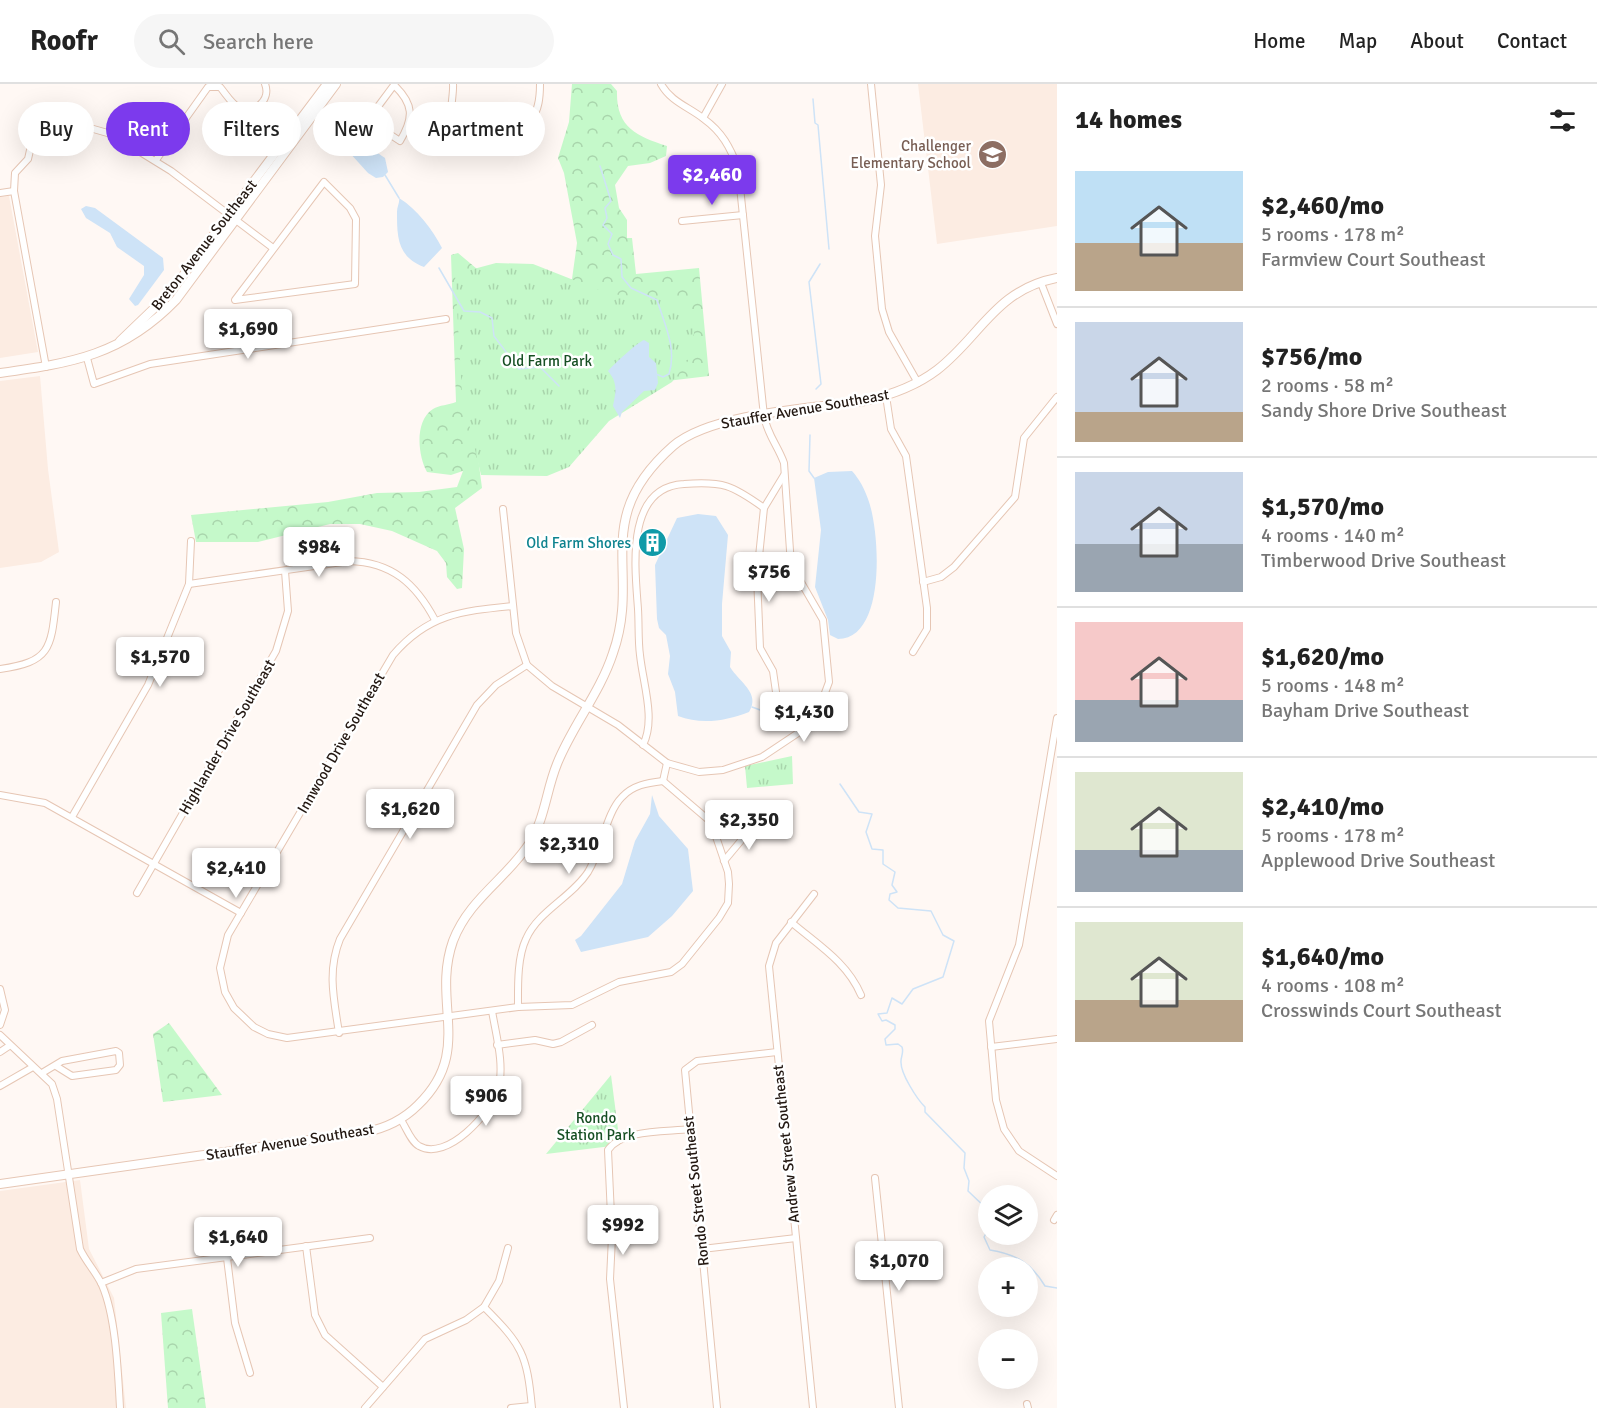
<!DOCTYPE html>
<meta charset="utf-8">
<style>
:root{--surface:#fff;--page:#f6f6f6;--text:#222;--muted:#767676;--line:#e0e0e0;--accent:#7c3aed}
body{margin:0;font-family:Signika,sans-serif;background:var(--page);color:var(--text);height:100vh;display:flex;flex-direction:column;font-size:22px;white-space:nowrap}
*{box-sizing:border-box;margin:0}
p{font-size:20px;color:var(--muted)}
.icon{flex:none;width:33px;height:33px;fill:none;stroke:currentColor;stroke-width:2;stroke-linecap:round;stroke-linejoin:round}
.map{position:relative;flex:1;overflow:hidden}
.sheet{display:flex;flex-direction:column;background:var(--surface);width:540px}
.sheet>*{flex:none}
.hud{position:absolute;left:18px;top:18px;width:570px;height:54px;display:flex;gap:12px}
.controls{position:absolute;left:978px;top:1101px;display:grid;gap:12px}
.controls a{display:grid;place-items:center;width:60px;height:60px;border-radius:50%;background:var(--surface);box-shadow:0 6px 24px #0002;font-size:30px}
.price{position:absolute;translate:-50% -51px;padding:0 14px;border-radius:6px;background:#fff;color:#222;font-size:20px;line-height:39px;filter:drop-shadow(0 2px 3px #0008)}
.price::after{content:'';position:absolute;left:50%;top:36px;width:18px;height:14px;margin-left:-9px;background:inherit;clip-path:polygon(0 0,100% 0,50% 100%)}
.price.active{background:var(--accent);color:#fff}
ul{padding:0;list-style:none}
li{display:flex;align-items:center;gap:18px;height:150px;padding:0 18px}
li+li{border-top:2px solid var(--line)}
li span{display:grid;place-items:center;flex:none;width:168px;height:120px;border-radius:0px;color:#555}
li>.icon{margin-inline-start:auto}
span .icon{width:72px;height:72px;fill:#fffc;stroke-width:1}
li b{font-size:26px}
h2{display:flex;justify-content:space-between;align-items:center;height:72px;padding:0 18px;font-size:26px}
.tag{padding:0 21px;border-radius:27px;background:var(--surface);box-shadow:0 6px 24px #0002;font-size:21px;line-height:54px}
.tag.active{background:var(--accent);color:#fff}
header{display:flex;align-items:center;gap:36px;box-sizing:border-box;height:84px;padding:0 30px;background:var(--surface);border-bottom:2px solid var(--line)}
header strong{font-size:28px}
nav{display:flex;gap:33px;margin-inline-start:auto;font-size:21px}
.search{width:420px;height:54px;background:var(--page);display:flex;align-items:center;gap:15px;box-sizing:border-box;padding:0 21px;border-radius:33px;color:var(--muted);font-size:22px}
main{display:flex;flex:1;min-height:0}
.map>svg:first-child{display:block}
.built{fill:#fcece2}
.forest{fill:url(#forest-crowns)}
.park{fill:url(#park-tufts)}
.water{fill:#cee3f7}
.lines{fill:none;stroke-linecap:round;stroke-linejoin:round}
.stream{stroke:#cee3f7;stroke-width:1.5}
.street-casing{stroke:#e6c6b4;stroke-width:8}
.secondary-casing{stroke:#e6c6b4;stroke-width:10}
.street{stroke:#fff;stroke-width:6}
.secondary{stroke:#fff;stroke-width:8}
.labels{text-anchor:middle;stroke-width:5;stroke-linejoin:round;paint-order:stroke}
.education-label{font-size:15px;fill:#785e54;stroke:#fff;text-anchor:end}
.street-label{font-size:15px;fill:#231812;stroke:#fff}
.park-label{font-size:15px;fill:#164f23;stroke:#fff}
.culture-label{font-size:15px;fill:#0d838f;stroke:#fff;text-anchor:end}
</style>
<header>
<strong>Roofr</strong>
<div class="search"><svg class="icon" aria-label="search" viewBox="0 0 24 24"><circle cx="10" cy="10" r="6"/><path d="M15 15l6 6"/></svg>Search here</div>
<nav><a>Home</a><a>Map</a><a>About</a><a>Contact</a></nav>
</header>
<main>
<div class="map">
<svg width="1057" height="1324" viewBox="0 0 1057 1324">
<defs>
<pattern id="forest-crowns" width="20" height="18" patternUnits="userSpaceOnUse" patternTransform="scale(1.5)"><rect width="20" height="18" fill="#c5f9ca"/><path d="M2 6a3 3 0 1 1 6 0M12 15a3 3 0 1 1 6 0" fill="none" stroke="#a9d5ac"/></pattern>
<pattern id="park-tufts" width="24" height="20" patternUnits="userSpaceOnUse" patternTransform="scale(1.5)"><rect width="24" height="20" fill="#c5f9ca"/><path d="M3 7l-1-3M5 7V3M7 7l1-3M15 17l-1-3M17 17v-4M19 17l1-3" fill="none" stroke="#a9d5ac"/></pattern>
</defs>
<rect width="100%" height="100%" fill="#fff8f4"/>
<g class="built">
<path d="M918 0H1057V142L937 160Z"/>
<path d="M9 112 38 268 0 274V113Z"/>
<path d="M40 292 48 385 59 468 41 478 0 484V297Z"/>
<path d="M80 1096 89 1165 114 1214 126 1324H0V1107Z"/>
</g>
<g class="forest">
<path d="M572 0H611L617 7C616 43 636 52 667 62L666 72 650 79 628 82 615 101 619 124 627 136V154H632L636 190 699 184 709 292 667 297 476 358 482 404 455 424 464 465 462 504 457 505 447 493 446 479 437 467 392 447 360 440H330L258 458H196L191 431 328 418 377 409 419 408 457 403 463 387 451 391 427 388C418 372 414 337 433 325 439 321 449 321 456 318L451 171 458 169 489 195H572L577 159 564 89 558 74 569 38Z"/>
<path d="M169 939 222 1011 163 1018 153 950Z"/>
<path d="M192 1225 206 1324H168L161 1229Z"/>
</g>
<g class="park">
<path d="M496 179 533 180 609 210 681 216 696 240 688 277 672 298 609 337 569 383 547 392 481 391 462 310 455 190Z"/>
<path d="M792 672 793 700 747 704 745 682Z"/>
<path d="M611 991 620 1061 546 1070Z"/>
</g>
<g class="water">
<path d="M330 41H336L385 74 388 88 383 93 376 94 368 89 330 47Z"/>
<path d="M399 114C417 125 433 146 442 164L424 183C397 173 397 152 397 128 397 122 400 119 399 114Z"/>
<path d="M86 122 95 124 163 174 164 186 138 221 135 222 129 215 144 191V182L117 163 110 149 86 134 81 125Z"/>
<path d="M644 256 649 259V273L656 279 658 299 655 306 644 307 622 328 620 334 613 322C616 308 618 299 608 287 613 281 638 258 644 256Z"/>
<path d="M852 387C860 396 864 404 868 415 880 446 887 555 838 555L830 551 828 536 815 503 821 446 814 394 828 388Z"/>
<path d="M698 430 716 432 728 451 722 520V552L731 568 730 583C739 598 761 609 749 628 726 637 701 641 678 632L675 608 668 590 670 572 666 551 659 544 657 535 655 481 677 434Z"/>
<path d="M652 711 659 732 688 765 693 807 672 832 648 853 581 868 575 856 581 852 622 800 635 757 650 730Z"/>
</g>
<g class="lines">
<g class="stream">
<path d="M813 15 815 39 818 41 829 165"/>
<path d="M600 82 611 117 605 124 607 134 603 141 612 150 608 160 613 171 621 175 622 193 631 204 657 216C665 241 677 265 669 290L663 293 656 290"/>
<path d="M385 91 399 114"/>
<path d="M439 184 464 227 480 228 492 234 494 252 519 285 540 283 559 302"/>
<path d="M816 305 821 300 809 198 820 180"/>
<path d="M810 351 809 387 814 394"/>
<path d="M752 623 771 630 790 643"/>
<path d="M840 700 859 728 872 730 866 748 872 765 883 766V780L895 788 892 801 897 808 890 810 889 816 898 824 931 827 943 851 954 857 943 893 913 905 902 920 892 914 887 929 878 930 882 937 886 936 895 941V945L885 955 886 961 898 960 902 963C904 969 901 972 901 977 900 989 917 1015 925 1023V1028L965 1069 964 1084 969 1097 968 1107 988 1126"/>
<path d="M988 1146 984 1153 990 1166C1016 1170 1032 1180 1045 1202L1057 1204"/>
</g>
<defs>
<g id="street">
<path d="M453 0C454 12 447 36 454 47 464 64 520 50 531 36 539 26 540 13 540 0"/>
<path d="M871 0 881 101 875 152 882 225 889 248 918 299"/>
<path d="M394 1C414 20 414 34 400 57L368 36 394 1V0"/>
<path d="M703 34 722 0"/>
<path d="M156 76 208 3H220C226 10 232 21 240 24 256 30 271 15 265 0"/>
<path d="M324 98 350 124 356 135 355 200 235 216Z"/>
<path d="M0 109 14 107"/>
<path d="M682 137 743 131"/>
<path d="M1041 199 1057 240"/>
<path d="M87 274 94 300 150 280 446 235"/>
<path d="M46 283 14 107 15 89 28 75 36 40H76L111 50 171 87 273 164"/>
<path d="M886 312 891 345 906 372 927 524V545L913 568"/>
<path d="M784 391 764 424 757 492 760 564 773 587 778 622 809 637"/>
<path d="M503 425 516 549 527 581 552 602 618 641 667 679 699 688 723 686 762 673 798 649 822 617 829 598 823 536 791 481 784 379C778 362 767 350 764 332L738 84C730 63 722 48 704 35 689 23 671 18 661 0"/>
<path d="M923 498 941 493 954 483 1015 413 1024 354 1057 313"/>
<path d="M189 500 349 477C392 478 416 500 435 536"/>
<path d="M512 522C462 527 428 530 393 571L228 851 220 884 225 908 234 924 254 943 268 950 287 954 518 923 572 921 619 898 671 888 682 880 719 834 728 819 729 800 728 788 711 738 663 697"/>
<path d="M0 585C50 578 51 565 56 518"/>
<path d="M1057 634 1019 861 989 937 996 1016 1004 1045 1019 1067 1057 1092"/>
<path d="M643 661C656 635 643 600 640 571 638 556 639 541 638 525 635 484 625 403 684 400 723 397 732 401 764 424"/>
<path d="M663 697 667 679"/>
<path d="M0 711 45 719 241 829"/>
<path d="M72 733 148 601 189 500 191 457"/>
<path d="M724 777 754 741"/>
<path d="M137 809 276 567 288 527 285 487"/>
<path d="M791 838C818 861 847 878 861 911"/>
<path d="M0 905 5 926 0 941"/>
<path d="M518 923C518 903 517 874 526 855 538 827 572 813 588 788 602 765 606 729 622 713 633 701 647 699 663 697"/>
<path d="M339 949C334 916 327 887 340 855L477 621 496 601 527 581"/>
<path d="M0 951 52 1000 57 1015 80 1165C86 1178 96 1188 102 1201 116 1233 118 1288 120 1324"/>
<path d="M497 961 535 956 553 960 561 958 592 941"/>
<path d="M991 963 1057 955"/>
<path d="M0 968 9 962"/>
<path d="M42 989 62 977 116 967 119 969 120 981 116 986 72 992 56 982"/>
<path d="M0 1002 33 983"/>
<path d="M401 1036C406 1043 411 1058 419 1062 447 1078 491 1029 498 1005 505 982 496 951 492 927"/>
<path d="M875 1094 899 1324"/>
<path d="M1054 1136 1057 1131"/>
<path d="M306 1162 315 1231 325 1251 383 1303"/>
<path d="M702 1165 796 1154"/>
<path d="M227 1174 235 1239 250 1289"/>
<path d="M101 1199 136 1185 370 1154"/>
<path d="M484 1223C522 1261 527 1270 532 1324"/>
<path d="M1027 1320 1028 1324"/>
<path d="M365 1324 425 1255 466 1236 484 1223 499 1197 508 1164"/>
<path d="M511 1324 531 1322"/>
<path d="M624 1324 610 1195 612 1153 608 1066C622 1045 666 1048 690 1045"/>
<path d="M717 1324 685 986 697 977 777 968"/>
<path d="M813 1324 769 882 776 859 814 810"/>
</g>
<g id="secondary">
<path d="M120 257 170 209 327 0"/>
<path d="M0 289C72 279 123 271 176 216L336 0"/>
<path d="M0 1100 366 1048C386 1044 404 1035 418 1021 474 967 431 919 453 857 469 815 506 795 529 760 545 735 546 707 557 680 572 642 600 609 613 569 642 487 589 436 673 362 711 329 813 324 865 317 891 311 916 302 937 286 981 252 995 206 1057 194"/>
</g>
</defs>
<use href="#street" class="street-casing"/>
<use href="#secondary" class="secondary-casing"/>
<use href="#street" class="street"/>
<use href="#secondary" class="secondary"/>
</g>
<defs>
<symbol id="school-disc" viewBox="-11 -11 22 22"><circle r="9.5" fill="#8d6e63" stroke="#fff"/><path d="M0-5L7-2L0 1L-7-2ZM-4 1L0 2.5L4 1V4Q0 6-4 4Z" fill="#fff"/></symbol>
<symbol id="building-disc" viewBox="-11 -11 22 22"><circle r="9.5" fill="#0f9aa8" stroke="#fff"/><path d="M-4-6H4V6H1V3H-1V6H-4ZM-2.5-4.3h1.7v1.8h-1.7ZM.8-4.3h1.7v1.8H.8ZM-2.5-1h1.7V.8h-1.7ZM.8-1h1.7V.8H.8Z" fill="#fff"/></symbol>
</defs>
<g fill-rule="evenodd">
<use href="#school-disc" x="976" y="54" width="33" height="33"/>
<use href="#building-disc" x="636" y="442" width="33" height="33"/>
</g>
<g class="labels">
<g class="education-label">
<text x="971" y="67">Challenger<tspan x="971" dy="17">Elementary School</tspan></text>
</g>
<g class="street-label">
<text transform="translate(204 161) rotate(-52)" y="5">Breton Avenue Southeast</text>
<text transform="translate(805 325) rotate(-10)" y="5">Stauffer Avenue Southeast</text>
<text transform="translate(227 653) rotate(-60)" y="5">Highlander Drive Southeast</text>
<text transform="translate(341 659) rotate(-60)" y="5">Innwood Drive Southeast</text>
<text transform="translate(290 1058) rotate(-9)" y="5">Stauffer Avenue Southeast</text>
<text transform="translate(786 1060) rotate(-96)" y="5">Andrew Street Southeast</text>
<text transform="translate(696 1107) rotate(-96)" y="5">Rondo Street Southeast</text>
</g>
<g class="park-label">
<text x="547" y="282">Old Farm Park</text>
<text x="596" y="1039">Rondo<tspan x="596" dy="17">Station Park</tspan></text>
</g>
<g class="culture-label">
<text x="631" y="464">Old Farm Shores</text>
</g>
</g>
</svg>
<div class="controls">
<a><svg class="icon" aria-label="layers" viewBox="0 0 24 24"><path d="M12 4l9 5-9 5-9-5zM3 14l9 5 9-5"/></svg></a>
<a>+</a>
<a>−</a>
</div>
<b class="price active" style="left:712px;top:122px">$2,460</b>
<b class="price" style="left:248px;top:276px">$1,690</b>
<b class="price" style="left:319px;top:494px">$984</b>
<b class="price" style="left:769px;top:519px">$756</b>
<b class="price" style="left:160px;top:604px">$1,570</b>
<b class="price" style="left:804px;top:659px">$1,430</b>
<b class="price" style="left:410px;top:756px">$1,620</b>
<b class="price" style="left:749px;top:767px">$2,350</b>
<b class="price" style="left:569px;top:791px">$2,310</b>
<b class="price" style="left:236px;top:815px">$2,410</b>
<b class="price" style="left:486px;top:1043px">$906</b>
<b class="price" style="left:623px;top:1172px">$992</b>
<b class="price" style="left:238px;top:1184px">$1,640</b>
<b class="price" style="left:899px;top:1208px">$1,070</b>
<div class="hud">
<a class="tag">Buy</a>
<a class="tag active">Rent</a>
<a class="tag">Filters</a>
<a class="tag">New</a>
<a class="tag">Apartment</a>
</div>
</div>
<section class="sheet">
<h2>14 homes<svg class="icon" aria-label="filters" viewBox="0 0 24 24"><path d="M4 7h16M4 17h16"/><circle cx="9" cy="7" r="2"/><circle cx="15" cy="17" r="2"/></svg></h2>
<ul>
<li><span style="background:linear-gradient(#bfe0f5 60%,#b9a48a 0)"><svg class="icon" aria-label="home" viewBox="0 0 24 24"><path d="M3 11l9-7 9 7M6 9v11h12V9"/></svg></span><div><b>$2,460/mo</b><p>5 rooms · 178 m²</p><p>Farmview Court Southeast</p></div></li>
<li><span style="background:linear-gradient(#c9d6e8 75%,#b9a48a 0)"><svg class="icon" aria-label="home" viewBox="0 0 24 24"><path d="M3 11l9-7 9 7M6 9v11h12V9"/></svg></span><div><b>$756/mo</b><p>2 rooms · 58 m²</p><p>Sandy Shore Drive Southeast</p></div></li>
<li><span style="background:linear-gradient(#c9d6e8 60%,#9aa5b1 0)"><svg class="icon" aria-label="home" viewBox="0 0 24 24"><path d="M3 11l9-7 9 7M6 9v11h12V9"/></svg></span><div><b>$1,570/mo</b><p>4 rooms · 140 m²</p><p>Timberwood Drive Southeast</p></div></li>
<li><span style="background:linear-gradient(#f6c9c9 65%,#9aa5b1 0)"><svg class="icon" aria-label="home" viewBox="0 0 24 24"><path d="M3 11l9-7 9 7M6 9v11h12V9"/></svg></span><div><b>$1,620/mo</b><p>5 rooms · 148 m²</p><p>Bayham Drive Southeast</p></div></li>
<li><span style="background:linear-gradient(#dfe7d0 65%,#9aa5b1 0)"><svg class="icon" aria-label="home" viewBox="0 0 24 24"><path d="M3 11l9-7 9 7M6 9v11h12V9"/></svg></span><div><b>$2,410/mo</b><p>5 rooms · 178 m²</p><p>Applewood Drive Southeast</p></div></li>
<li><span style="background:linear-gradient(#dfe7d0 65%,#b9a48a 0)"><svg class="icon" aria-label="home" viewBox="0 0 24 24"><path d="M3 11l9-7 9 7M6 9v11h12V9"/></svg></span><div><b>$1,640/mo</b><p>4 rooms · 108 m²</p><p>Crosswinds Court Southeast</p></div></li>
</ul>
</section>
</main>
